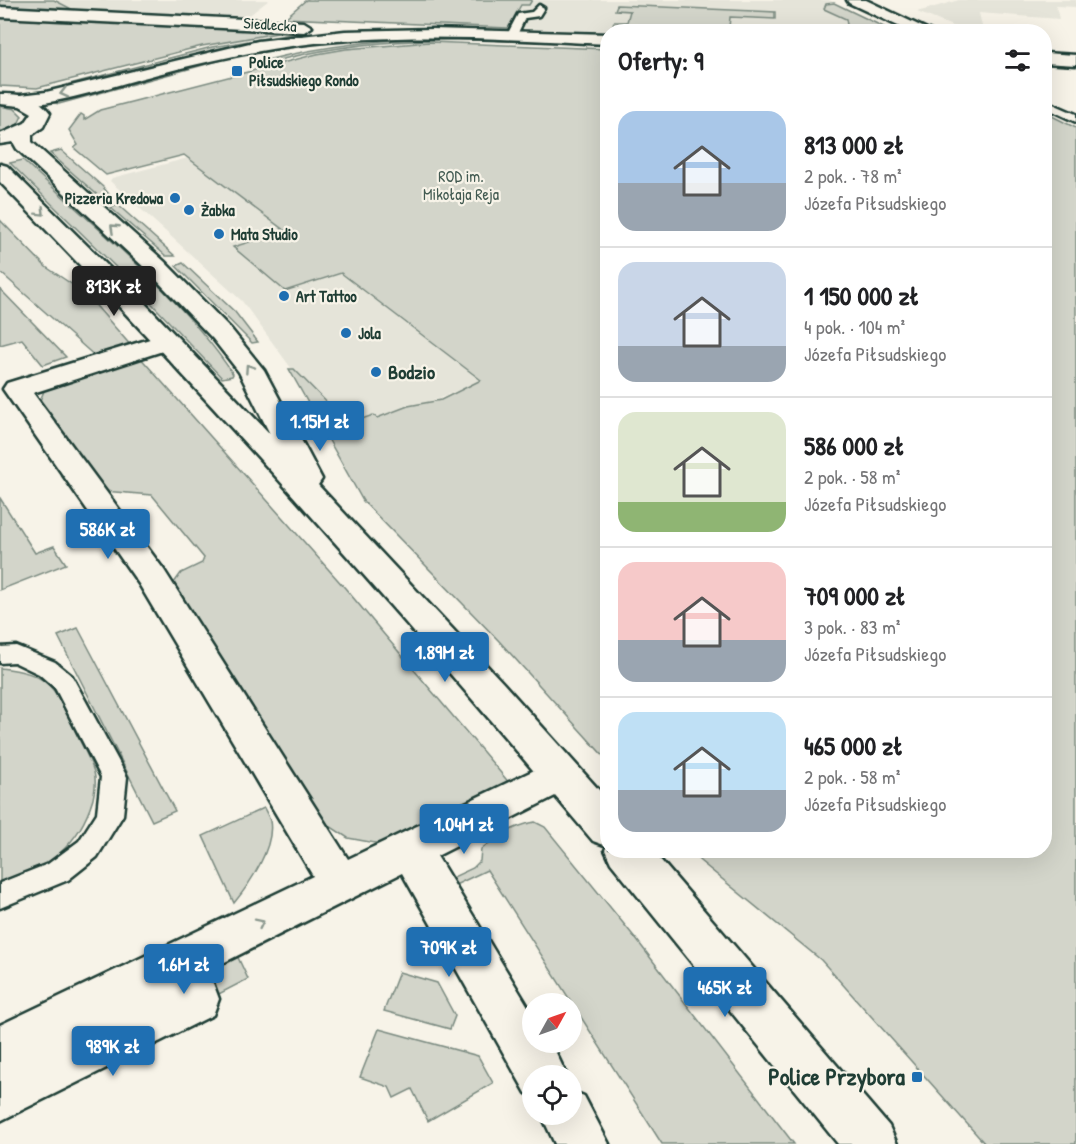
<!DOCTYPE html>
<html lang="pl">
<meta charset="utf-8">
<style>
:root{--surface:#fff;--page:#f6f6f6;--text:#202124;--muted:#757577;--line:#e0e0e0;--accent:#1f6fb2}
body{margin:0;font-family:"Patrick Hand",sans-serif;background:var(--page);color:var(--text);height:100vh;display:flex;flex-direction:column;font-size:22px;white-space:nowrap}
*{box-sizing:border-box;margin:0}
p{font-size:20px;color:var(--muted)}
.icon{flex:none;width:33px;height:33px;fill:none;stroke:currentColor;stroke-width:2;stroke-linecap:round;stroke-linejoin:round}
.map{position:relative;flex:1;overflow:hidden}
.drawer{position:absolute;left:600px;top:24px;width:452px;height:834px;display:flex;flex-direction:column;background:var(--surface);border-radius:24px;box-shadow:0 6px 24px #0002}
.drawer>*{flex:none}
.needle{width:39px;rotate:50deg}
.tools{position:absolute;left:522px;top:993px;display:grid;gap:12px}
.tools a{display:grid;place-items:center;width:60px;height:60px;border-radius:50%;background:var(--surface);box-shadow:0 6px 24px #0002;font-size:30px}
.price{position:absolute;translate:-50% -51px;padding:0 14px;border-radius:6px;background:var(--accent);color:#fff;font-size:20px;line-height:39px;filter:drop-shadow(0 2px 3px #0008)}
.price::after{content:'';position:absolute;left:50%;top:36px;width:18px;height:14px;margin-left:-9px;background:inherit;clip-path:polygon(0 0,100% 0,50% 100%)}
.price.active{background:#222;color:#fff}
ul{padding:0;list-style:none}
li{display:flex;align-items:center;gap:18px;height:150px;padding:0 18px}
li+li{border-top:2px solid var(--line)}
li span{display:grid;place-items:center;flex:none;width:168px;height:120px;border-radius:18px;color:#555}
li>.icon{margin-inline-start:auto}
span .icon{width:72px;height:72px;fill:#fffc;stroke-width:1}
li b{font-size:26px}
h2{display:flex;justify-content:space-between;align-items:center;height:72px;padding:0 18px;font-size:26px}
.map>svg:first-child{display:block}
.built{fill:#e5e4d9}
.green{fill:#d3d5ca;stroke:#79897f;stroke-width:1.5}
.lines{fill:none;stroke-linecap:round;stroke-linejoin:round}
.lane-casing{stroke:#1f3d34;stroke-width:5}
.street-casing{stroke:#1f3d34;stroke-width:5}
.secondary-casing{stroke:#1f3d34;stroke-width:5}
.lane{fill:#f7f3e8;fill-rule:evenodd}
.street{fill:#f7f3e8;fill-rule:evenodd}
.secondary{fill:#f7f3e8;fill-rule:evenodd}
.oneway{stroke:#8b988e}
.poi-dot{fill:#1f6fb2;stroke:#f7f3e8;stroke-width:2}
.labels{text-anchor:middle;stroke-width:4.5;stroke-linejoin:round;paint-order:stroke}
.far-street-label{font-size:16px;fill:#1f3d34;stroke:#f7f3e8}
.far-poi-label{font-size:16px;font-weight:bold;fill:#1f3d34;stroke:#f7f3e8;text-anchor:start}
.far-park-label{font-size:16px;fill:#435b52;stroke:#f7f3e8}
.poi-label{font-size:20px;font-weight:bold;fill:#1f3d34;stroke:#f7f3e8;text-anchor:start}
.near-poi-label{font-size:24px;font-weight:bold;fill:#1f3d34;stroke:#f7f3e8;text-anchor:end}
</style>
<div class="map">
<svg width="1076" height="1144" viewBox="0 0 1076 1144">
<rect width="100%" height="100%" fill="#f7f3e8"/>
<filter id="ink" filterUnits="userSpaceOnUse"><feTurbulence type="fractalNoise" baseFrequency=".0167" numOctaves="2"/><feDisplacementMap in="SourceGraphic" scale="12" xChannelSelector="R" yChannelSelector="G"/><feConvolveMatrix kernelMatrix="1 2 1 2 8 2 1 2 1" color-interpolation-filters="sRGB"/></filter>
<g filter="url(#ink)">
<g class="built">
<path d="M54 0H269L247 17 71 8Z"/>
<path d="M306 0H829L847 11 892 31 607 32 285 18Z"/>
<path d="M959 0H1076V7L1056 6 1059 19 979 13 983 31H965L917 12Z"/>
<path d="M188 158 195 163 482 381 354 431 294 372 242 301 110 181 112 178Z"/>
</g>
<g class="green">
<path d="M0 0H54L91 19 296 30 202 46 37 88 0 86Z"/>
<path d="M306 0H532L529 5H521L508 28 285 18Z"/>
<path d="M834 3 892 31H848L846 19 824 9 826 4Z"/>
<path d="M617 5 775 12V19L730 17 729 28 810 31H611L614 22H627L630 11 615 10Z"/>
<path d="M298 33 290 37 218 49 72 86 69 84 212 47Z"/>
<path d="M461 37 607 43V45C487 40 385 31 267 63L263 61C328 44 393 38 461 37Z"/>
<path d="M430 42 607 49V760L499 641 363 501 289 369H294L348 424 373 415 377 418 408 406 441 400 481 380 341 273 285 291 233 247 285 231 184 155 106 175 74 148 78 145 69 130 81 114 84 116V120L100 110 317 54 346 49Z"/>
<path d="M233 57 59 104 51 102 53 100Z"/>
<path d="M0 106 15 109 22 116 18 124 0 133Z"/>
<path d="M1044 112 1076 128V1144H985L821 960 700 861 690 851 1044 850Z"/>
<path d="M61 150 103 187 112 198 102 199 50 153Z"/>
<path d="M23 160C95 228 178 292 233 374L232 376 222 378 137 288 10 163Z"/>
<path d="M118 205 175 256H166L111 208Z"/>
<path d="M0 220 46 267 85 293 132 347 97 358 0 272Z"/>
<path d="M183 263 235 312 258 342 252 343 176 266Z"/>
<path d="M0 289 66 357 43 365 22 339 0 345Z"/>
<path d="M138 355 345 588 511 785 400 840 375 843 348 838 322 821 171 587 181 573 202 563 204 558 152 495 103 491 39 403 44 391 53 385Z"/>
<path d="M0 498 35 553 54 546 66 564 0 590Z"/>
<path d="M78 628 175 811 152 821 58 636Z"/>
<path d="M0 668C47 673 54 685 73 726 79 741 89 756 94 772 97 783 94 798 90 808 74 852 41 870 0 887Z"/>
<path d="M264 808C266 812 269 817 270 821 275 847 249 885 234 903L203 836Z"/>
<path d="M535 822 545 827 636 939 794 1144H662L487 870 451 887 447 880 473 868 480 861 481 849C496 837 516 825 535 822Z"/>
<path d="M234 949 248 979 213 997 204 976 0 1074Z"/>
<path d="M399 972 437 983 455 1016 450 1029 384 1011Z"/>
<path d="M379 1029 478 1056 493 1083 428 1121 412 1089 394 1098 389 1087 360 1077Z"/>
</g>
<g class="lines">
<defs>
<g id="lane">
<path d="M539 5 544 8 539 16 525 18 516 37H508L507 35 518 14 532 12Z"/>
<path d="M1044 100 1076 114V122L1044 107Z"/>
<path d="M16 646 55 662 72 676 127 777 123 815 97 857 68 880 0 908V883L48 864 79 841 97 813 101 777 55 688 39 674 14 662 0 663V647Z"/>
</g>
<g id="street">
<path d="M847 0H866L933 32H911L849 3Z"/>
<path d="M0 7 304 22 312 27 304 32 0 17Z"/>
<path d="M433 29 608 34V44C505 39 401 32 299 45 253 51 207 61 162 73 129 81 40 111 12 104L9 100 12 96 46 92 258 41 345 31Z"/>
<path d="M1044 53 1076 55V65L1044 63Z"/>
<path d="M166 334 175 337 179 342 175 347 33 393 164 570 348 859 547 764 561 759 575 764 581 775 575 786 437 856 532 1013V1042H551L567 1076H532V1096L526 1093 402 873 195 977 213 983 219 999 213 1015 0 1121V1025L313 876 139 584 3 389 7 383Z"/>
<path d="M572 1091 584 1096 609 1144H555L541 1114H572Z"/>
</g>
<path id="secondary" d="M0 94C20 94 38 96 50 113L43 127 32 135V142L164 261 231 329 264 370 322 479 318 485 504 684 608 800V850H652L889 1126 897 1144H838L611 863 605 850 607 846 593 841C403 615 206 394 0 182V164L7 166 135 293 270 434 239 372 213 339 148 271 17 149 13 142 0 144V134L25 123 32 113 20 106 0 104Z"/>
</defs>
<use href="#lane" class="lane-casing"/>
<use href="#street" class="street-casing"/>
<use href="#secondary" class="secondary-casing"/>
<use href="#lane" class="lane"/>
<use href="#street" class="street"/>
<use href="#secondary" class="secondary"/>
</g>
<defs><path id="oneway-chevron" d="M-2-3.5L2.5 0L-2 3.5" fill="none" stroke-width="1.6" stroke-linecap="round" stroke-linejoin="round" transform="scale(1.5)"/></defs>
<g class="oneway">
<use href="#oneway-chevron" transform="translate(64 93) rotate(166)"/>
<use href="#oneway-chevron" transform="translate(41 212) rotate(45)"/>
<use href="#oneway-chevron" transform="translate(114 228) rotate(-137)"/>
<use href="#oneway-chevron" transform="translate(249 368) rotate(-124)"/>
<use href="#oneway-chevron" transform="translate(260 923) rotate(-26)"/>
</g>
</g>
<g class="poi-dot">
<rect x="231" y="65" width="12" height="12" rx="3"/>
<circle cx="175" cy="198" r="6"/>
<circle cx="189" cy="210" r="6"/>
<circle cx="219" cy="234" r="6"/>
<circle cx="284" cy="296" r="6"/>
<circle cx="346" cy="333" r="6"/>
<circle cx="376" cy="372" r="6"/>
<rect x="911" y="1071" width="12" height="12" rx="3"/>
</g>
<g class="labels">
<g class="far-street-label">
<text transform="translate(270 24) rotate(4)" y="6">Siedlecka</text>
</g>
<g class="far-poi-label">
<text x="249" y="68">Police<tspan x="249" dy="18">Piłsudskiego Rondo</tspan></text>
<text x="163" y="204" text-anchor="end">Pizzeria Kredowa</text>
<text x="201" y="216">Żabka</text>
<text x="231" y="240">Mata Studio</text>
<text x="296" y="302">Art Tattoo</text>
<text x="358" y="339">Jola</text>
</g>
<g class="far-park-label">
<text x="461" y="182">ROD im.<tspan x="461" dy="18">Mikołaja Reja</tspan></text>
</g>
<g class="poi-label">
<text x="388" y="379">Bodzio</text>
</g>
<g class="near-poi-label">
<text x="905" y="1085">Police Przybora</text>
</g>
</g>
</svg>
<div class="tools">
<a><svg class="needle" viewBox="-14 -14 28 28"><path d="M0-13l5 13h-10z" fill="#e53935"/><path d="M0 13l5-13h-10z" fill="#757577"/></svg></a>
<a><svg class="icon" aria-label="locate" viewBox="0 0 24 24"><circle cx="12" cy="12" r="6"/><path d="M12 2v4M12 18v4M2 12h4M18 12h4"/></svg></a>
</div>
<b class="price active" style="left:114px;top:317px">813K zł</b>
<b class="price" style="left:320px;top:452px">1.15M zł</b>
<b class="price" style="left:108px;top:560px">586K zł</b>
<b class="price" style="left:445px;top:683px">1.89M zł</b>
<b class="price" style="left:464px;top:855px">1.04M zł</b>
<b class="price" style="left:449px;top:978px">709K zł</b>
<b class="price" style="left:184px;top:995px">1.6M zł</b>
<b class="price" style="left:725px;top:1018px">465K zł</b>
<b class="price" style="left:113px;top:1077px">989K zł</b>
<section class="drawer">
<h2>Oferty: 9<svg class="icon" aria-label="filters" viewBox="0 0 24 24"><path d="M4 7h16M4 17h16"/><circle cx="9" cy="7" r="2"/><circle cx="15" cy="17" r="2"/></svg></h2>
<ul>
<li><span style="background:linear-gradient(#a9c7e8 60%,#9aa5b1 0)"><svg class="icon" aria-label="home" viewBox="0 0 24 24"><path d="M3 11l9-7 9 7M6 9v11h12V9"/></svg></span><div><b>813 000 zł</b><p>2 pok. · 78 m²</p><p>Józefa Piłsudskiego</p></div></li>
<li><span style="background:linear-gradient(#c9d6e8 70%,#9aa5b1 0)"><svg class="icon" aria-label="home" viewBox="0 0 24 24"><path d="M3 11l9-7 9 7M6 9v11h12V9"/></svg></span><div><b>1 150 000 zł</b><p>4 pok. · 104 m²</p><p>Józefa Piłsudskiego</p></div></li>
<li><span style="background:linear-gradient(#dfe7d0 75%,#8fb573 0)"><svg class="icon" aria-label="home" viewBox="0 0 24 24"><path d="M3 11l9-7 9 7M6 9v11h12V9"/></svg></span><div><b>586 000 zł</b><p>2 pok. · 58 m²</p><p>Józefa Piłsudskiego</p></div></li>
<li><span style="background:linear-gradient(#f6c9c9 65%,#9aa5b1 0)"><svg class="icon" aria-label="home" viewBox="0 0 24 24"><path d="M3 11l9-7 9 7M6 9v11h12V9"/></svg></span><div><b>709 000 zł</b><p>3 pok. · 83 m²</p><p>Józefa Piłsudskiego</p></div></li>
<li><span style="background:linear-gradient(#bfe0f5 65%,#9aa5b1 0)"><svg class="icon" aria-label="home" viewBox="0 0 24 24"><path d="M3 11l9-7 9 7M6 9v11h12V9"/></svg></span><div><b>465 000 zł</b><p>2 pok. · 58 m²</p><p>Józefa Piłsudskiego</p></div></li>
</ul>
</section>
</div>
